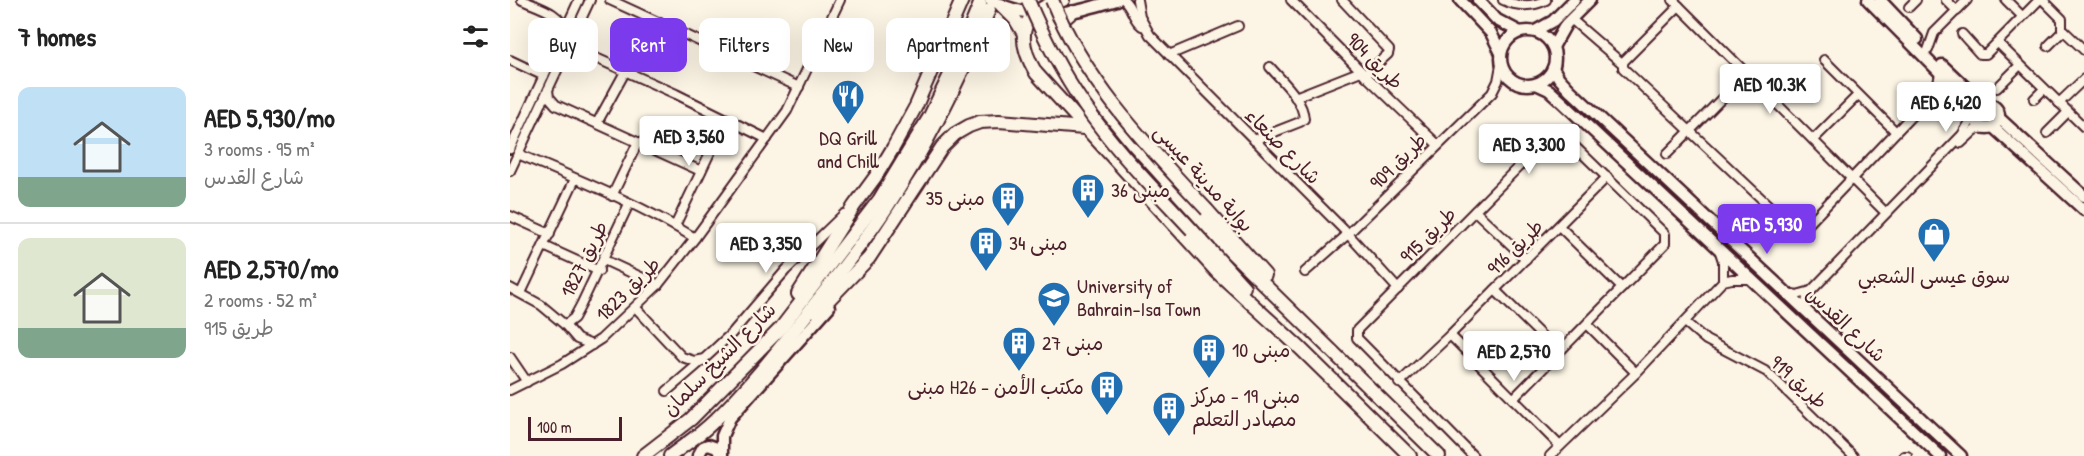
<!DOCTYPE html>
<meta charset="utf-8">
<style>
:root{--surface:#fff;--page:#f6f6f6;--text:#222;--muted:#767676;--line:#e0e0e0;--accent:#7c3aed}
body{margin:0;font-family:"Patrick Hand","Playpen Sans Arabic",sans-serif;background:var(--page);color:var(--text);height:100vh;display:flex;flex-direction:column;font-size:22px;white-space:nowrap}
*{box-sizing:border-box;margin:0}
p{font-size:20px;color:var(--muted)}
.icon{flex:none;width:33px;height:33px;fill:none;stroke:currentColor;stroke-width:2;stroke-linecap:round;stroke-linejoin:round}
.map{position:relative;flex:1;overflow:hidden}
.sheet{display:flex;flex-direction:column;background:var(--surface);width:510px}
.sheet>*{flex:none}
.hud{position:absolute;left:18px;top:18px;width:570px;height:54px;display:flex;gap:12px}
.scale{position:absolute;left:18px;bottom:15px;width:94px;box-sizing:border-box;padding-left:6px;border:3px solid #4a1f2b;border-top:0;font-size:16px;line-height:21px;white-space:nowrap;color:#4a1f2b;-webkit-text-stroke:4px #fcf5e5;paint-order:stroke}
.price{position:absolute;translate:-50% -51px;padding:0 14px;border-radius:6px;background:#fff;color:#222;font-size:20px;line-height:39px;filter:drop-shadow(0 2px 3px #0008)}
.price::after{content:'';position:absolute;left:50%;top:36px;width:18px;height:14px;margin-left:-9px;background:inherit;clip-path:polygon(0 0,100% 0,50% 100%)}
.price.active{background:var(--accent);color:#fff}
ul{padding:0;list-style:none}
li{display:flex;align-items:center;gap:18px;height:150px;padding:0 18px}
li+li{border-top:2px solid var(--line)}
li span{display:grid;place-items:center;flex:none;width:168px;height:120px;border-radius:12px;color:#555}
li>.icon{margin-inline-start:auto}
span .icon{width:72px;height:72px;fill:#fffc;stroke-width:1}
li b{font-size:26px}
h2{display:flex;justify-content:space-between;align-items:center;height:72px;padding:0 18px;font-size:26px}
.chip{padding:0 21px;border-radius:12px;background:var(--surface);box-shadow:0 6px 24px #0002;font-size:21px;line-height:54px}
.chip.active{background:var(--accent);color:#fff}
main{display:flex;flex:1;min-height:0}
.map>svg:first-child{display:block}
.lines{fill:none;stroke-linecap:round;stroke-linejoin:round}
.street-casing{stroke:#4a1f2b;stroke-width:12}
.secondary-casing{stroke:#4a1f2b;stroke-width:15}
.primary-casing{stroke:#4a1f2b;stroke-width:16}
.street{stroke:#fcf5e5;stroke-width:8}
.secondary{stroke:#fcf5e5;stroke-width:10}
.primary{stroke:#fcf5e5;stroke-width:12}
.primary-bridge-casing{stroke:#4a1f2b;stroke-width:16;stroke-linecap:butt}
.primary-bridge{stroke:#fcf5e5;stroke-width:12}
.labels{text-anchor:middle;stroke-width:5;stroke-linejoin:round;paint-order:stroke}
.street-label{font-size:20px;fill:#4a1f2b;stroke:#fcf5e5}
.poi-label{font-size:20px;fill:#4a1f2b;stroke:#fcf5e5;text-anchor:start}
</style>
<main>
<section class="sheet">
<h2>7 homes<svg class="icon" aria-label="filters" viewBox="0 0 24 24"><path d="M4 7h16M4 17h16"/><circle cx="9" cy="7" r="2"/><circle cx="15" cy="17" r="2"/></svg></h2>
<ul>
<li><span style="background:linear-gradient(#bfe0f5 75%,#7fa58c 0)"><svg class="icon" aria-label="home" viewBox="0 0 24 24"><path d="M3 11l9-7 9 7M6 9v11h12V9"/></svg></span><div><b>AED 5,930/mo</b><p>3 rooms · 95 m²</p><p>شارع القدس</p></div></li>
<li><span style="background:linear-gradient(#dfe7d0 75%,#7fa58c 0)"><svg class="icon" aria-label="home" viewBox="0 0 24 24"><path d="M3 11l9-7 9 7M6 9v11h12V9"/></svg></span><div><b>AED 2,570/mo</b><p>2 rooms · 52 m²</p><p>طريق 915</p></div></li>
</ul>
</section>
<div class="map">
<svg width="1574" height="456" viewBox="0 0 1574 456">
<rect width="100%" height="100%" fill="#fcf5e5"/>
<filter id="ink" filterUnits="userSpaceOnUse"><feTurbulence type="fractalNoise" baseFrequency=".0167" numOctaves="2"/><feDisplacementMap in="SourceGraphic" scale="12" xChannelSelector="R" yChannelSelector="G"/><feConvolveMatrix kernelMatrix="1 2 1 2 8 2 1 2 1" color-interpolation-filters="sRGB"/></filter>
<g filter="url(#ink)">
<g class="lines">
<defs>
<g id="street">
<path d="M12 0C27 7 51 12 55 31"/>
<path d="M100 0 289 87"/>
<path d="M614 0C623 8 622 19 632 26"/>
<path d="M627 0 630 17 640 35 838 234 888 289"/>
<path d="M781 0 855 75 928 145"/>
<path d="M832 0 879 50 878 54 855 75"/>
<path d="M993 0C1007 7 1023 7 1036 0"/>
<path d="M1163 0 1376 213"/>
<path d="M1436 0 1447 11"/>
<path d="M1496 0 1512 16"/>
<path d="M1533 0 1552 19V29L1574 50"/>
<path d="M1169 6 1113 62V68L1289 234 1427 89 1430 73"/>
<path d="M1399 7 1406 0"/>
<path d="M1061 19 1113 64"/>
<path d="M1452 34 1470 54H1476L1529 0"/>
<path d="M1488 43 1574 127"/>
<path d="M1538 46 1553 31"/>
<path d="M1418 50 1424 33 1457 0"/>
<path d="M77 54 166 94 257 139"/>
<path d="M659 55 728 26"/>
<path d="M0 60 34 76"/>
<path d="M1314 60 1386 132"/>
<path d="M1487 88 1510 65"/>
<path d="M38 90 39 97 46 105 191 171"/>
<path d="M785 97 851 71"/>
<path d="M1524 99 1534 89"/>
<path d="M1549 103 1574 79"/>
<path d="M87 123 115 72"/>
<path d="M1537 133 1558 112"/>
<path d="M744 140 790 122 794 119C793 99 772 81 760 67"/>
<path d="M1303 140 1348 95"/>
<path d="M1451 143 1465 130 1474 128"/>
<path d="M0 149 69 0"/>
<path d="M8 154C67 179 130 204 185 238"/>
<path d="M1157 154 1236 74"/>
<path d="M0 171 80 0"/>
<path d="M102 196 128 142"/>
<path d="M965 211 1016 259"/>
<path d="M0 216 40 234"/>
<path d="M165 226 216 119"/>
<path d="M1049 226 1112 288"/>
<path d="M34 246 89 271"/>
<path d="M1210 252 1213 261V281"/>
<path d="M94 260 148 285"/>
<path d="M795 272 838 234 982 93 988 81 991 65"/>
<path d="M0 288 31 305 55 325 67 339 82 345"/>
<path d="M985 290 1049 353"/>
<path d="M11 293 65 179"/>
<path d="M1277 293 1287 295 1301 291"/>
<path d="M126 308 172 357 184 361 194 359 222 333 276 270 334 214"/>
<path d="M1295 310 1297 298 1301 291 1452 135 1464 115"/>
<path d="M1175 322 1196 340 1257 372 1343 456"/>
<path d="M1077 324 1126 373"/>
<path d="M55 325 64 318 71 305 119 204"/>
<path d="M940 335 1050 446"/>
<path d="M0 357 17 382"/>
<path d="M889 383 940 335 1097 177"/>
<path d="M0 390 52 364 91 339 148 285 185 238 277 111 330 0"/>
<path d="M157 391 193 360"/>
<path d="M963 456 847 338V330L1044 131 1048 130 1155 234V244L1003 399"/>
<path d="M1040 456 1126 373 1213 281 1222 279H1241"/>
<path d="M1394 456H1397"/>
</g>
<g id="secondary">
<path d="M480 0C529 23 556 15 607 0"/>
<path d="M950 0 981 33 991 53"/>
<path d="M968 0 987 20 1010 32"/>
<path d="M1358 0 1466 109"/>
<path d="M1370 0 1407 39"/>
<circle cx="1018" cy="58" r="27"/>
<path d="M1025 31 1043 21 1064 0"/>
<path d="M1043 47 1056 24 1080 0"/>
<path d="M1432 65 1473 104"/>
<path d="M1043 68 1049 78 1060 90 1451 456"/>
<path d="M1026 84 1039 90 1050 100 1430 456"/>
<circle cx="1477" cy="116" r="12"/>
<path d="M1489 118 1574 196"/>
<path d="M1483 127 1574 210"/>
<path d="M188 456 193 447 198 445 207 448 211 456"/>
<path d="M212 456V436L220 418 319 307"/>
</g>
<g id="primary">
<path d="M553 0C511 11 504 36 526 73L707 272 790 348 900 456"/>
<path d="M491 5 505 19 514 34"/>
<path d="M532 16 579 90 623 144 722 253 929 456"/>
<path d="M548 29 553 20 562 12"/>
<path d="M697 210 755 275"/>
<path d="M682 230 734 287"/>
<path d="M288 294 344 206 366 176 383 148 406 106 452 0"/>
<path d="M307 312 359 258 432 147 445 134 459 126 470 122 489 121 574 128"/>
<path d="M133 456 181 419 271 328 369 200 420 116 447 60 470 4"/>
<path d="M160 456C174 445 190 435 203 422 239 388 270 348 301 309 327 276 354 242 377 207 418 145 450 79 479 10"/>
</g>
</defs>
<use href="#street" class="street-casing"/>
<use href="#secondary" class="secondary-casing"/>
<use href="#primary" class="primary-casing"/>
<use href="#street" class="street"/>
<use href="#secondary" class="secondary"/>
<use href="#primary" class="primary"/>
<defs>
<g id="primary-bridge">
<path d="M518 0C533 36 552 73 574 105 605 150 645 190 682 230"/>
<path d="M542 0C575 82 638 147 697 210"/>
</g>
</defs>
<use href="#primary-bridge" class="primary-bridge-casing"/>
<use href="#primary-bridge" class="primary-bridge"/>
</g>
</g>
<defs>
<symbol id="restaurant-pin" viewBox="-11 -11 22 30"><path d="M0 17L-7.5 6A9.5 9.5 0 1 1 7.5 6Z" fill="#1f6fb2" stroke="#fcf5e5"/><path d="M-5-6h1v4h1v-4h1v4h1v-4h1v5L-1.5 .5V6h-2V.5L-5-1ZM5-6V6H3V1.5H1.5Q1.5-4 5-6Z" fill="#fff"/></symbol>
<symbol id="building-pin" viewBox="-11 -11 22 30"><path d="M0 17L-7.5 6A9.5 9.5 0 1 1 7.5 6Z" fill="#1f6fb2" stroke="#fcf5e5"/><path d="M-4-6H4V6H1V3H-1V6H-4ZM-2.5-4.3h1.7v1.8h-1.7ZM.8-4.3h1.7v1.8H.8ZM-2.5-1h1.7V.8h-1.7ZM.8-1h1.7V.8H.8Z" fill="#fff"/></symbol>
<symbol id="shop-pin" viewBox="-11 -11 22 30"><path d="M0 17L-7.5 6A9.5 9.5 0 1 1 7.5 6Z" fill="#1f6fb2" stroke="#fcf5e5"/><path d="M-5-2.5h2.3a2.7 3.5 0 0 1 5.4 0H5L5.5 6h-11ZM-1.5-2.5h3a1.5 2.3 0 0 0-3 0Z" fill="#fff"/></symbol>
<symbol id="school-pin" viewBox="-11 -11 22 30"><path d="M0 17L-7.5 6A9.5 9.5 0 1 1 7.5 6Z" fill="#1f6fb2" stroke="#fcf5e5"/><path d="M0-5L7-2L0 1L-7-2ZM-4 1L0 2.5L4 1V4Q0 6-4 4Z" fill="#fff"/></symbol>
</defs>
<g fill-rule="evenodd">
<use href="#restaurant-pin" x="319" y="77" width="38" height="52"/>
<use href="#building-pin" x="559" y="171" width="38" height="52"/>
<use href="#building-pin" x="479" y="179" width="38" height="52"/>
<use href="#shop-pin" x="1405" y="215" width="38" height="52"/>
<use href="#building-pin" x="457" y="224" width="38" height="52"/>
<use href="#school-pin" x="525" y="279" width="38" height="52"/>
<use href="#building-pin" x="490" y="324" width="38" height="52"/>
<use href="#building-pin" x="680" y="331" width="38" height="52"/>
<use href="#building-pin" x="578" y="368" width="38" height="52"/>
<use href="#building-pin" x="640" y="389" width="38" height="52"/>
</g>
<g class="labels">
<g class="street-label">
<text transform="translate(865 61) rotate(45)" y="7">طريق 904</text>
<text transform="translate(773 146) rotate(45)" y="7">شارع صنعاء</text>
<text transform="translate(888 161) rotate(-45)" y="7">طريق 909</text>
<text transform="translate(694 178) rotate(48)" y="7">بوابة مدينة عيسى</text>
<text transform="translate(918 235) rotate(-45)" y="7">طريق 915</text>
<text transform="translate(1005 247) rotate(-45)" y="7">طريق 916</text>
<text transform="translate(74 259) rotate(-64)" y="7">طريق 1827</text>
<text transform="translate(118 289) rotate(-45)" y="7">طريق 1823</text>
<text transform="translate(1336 324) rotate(43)" y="7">شارع القدس</text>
<text transform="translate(209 359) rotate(-45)" y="7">شارع الشيخ سلمان</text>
<text transform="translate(1289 382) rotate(42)" y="7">طريق 919</text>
</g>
<g class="poi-label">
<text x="338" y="145" text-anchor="middle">DQ Grill<tspan x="338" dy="23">and Chill</tspan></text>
<text x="601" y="197">مبنى 36</text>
<text x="475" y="205" text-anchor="end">مبنى 35</text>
<text x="499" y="250">مبنى 34</text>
<text x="1424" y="283" text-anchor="middle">سوق عيسى الشعبي</text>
<text x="567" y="293">University of<tspan x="567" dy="23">Bahrain-Isa Town</tspan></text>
<text x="532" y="350">مبنى 27</text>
<text x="722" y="357">مبنى 10</text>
<text x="574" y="394" text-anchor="end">مبنى H26 - مكتب الأمن</text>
<text x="682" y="403">مبنى 19 - مركز<tspan x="682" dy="23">مصادر التعلم</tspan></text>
</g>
</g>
</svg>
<div class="scale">100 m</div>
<b class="price" style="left:1260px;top:115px">AED 10.3K</b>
<b class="price" style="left:1436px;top:133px">AED 6,420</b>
<b class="price" style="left:179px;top:167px">AED 3,560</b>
<b class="price" style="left:1019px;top:175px">AED 3,300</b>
<b class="price active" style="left:1257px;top:255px">AED 5,930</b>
<b class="price" style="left:256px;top:274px">AED 3,350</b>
<b class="price" style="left:1004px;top:382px">AED 2,570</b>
<div class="hud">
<a class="chip">Buy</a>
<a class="chip active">Rent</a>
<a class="chip">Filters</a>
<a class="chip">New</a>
<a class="chip">Apartment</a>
</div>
</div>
</main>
